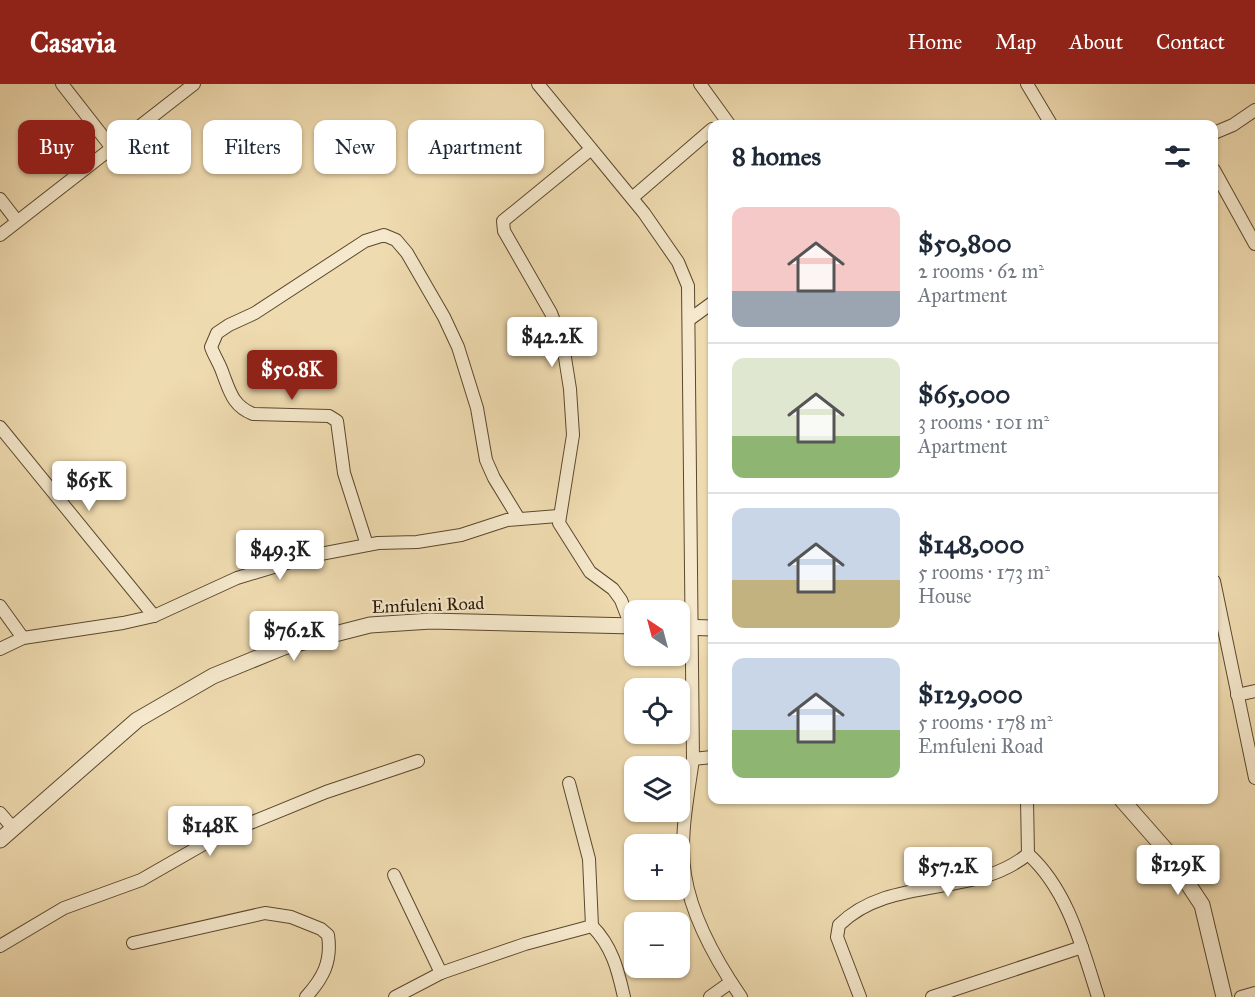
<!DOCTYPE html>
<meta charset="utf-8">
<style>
:root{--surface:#fff;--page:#f6f6f7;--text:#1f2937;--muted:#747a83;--line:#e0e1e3;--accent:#8f2418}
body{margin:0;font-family:"IM FELL Great Primer",serif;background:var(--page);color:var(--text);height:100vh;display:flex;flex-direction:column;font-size:22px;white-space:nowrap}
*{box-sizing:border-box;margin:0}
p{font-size:20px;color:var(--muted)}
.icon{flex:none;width:33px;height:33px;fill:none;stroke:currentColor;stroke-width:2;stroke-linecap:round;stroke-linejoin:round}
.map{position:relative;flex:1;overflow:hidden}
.details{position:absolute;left:708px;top:36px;width:510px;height:684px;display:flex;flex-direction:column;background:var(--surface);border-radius:12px;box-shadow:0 2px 4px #0004}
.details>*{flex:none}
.top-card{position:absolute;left:18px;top:36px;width:570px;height:54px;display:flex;gap:12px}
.needle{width:39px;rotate:324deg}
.tools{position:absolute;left:624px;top:516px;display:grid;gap:12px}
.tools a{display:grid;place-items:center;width:66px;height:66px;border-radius:12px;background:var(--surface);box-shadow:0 2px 4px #0004;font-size:30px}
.price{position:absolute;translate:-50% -51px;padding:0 14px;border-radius:6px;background:#fff;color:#222;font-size:20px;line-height:39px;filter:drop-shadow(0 2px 3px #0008)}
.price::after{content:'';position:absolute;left:50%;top:36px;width:18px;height:14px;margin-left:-9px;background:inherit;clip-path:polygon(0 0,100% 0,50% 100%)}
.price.on{background:var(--accent);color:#fff}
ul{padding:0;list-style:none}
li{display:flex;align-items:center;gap:18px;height:150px;padding:0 24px}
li+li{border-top:2px solid var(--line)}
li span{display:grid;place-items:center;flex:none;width:168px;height:120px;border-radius:12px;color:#555}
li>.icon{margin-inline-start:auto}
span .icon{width:72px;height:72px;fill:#fffc;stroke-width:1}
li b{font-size:26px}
h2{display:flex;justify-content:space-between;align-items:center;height:72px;padding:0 24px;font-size:26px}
.pill{padding:0 21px;border-radius:12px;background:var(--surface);box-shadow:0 2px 4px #0004;font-size:21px;line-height:54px}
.pill.on{background:var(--accent);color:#fff}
header{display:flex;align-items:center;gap:36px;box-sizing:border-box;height:84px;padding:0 30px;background:var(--accent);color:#fff}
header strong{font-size:28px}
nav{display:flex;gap:33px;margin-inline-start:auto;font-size:21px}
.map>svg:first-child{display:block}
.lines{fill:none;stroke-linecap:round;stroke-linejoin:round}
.minor-casing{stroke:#5b482d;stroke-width:14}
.tertiary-casing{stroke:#5b482d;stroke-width:17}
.minor{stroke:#f5e8cc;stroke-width:12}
.tertiary{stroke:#f5e8cc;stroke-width:15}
.labels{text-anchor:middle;stroke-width:4.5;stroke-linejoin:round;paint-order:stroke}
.street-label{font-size:18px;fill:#2a1701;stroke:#f5e8cc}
</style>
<header>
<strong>Casavia</strong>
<nav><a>Home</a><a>Map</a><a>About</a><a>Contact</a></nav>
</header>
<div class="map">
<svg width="1255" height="913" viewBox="0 0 1255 913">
<rect width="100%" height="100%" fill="#efdbb0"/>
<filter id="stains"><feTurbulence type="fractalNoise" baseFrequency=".00333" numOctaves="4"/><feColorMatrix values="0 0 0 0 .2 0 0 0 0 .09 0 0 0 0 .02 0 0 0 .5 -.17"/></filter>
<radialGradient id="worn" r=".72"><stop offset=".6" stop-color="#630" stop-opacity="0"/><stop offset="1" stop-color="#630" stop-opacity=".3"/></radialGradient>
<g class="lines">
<defs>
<g id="minor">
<path d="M62 0 112 64"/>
<path d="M538 0 644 129 678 178 688 202 693 675C688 712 679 754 685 791 692 834 717 878 741 913"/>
<path d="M700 0 729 40"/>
<path d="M1027 0 1051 40"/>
<path d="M1214 49 1233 41 1255 26"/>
<path d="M590 66 503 137 504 147 551 229 563 261 570 305 573 351 559 439 590 488 613 505 621 516 631 542"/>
<path d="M1214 86 1255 160"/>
<path d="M632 114 712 45"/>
<path d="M0 115 17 137"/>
<path d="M0 151 194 0"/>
<path d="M690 235 712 219"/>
<path d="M0 343 154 532"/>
<path d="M367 461 344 389 337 337 329 332 253 330C233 322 230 308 223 290 220 280 214 272 211 263L217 249 229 241 255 229 365 157 384 151 396 156 407 169 444 233 458 263 477 324 486 376 494 394 519 435"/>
<path d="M1214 497 1255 694"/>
<path d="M0 522 23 554"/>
<path d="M0 565 23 554 123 539 154 532 237 494 310 472 378 459 417 458 461 451 507 436 558 432"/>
<path d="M1237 611 1255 607"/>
<path d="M693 675 712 673"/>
<path d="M569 699 589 775 592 842"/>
<path d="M0 729 12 743"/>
<path d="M1028 770C1068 806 1082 863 1098 913"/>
<path d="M394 791 441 889"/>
<path d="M133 859 265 829 291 833 321 845 328 851C332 878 323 894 306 913"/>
<path d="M0 862 64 824 141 796 216 753 326 708 418 677"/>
<path d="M395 913 441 889 525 860 592 842C612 862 618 886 624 913"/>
<path d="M710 913 731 898"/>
<path d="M860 913 837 853 839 841C891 790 974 815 1028 770L1027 716"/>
<path d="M932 913 1082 863"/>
<path d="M1241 913 1255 909"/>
</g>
<g id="tertiary">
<path d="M680 543 712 544"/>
<path d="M1122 716 1165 765 1202 821 1224 913"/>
<path d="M0 756 137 636 213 592 284 563 370 541 431 537 634 542"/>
</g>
</defs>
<use href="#minor" class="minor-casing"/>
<use href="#tertiary" class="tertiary-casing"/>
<use href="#minor" class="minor"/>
<use href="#tertiary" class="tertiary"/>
</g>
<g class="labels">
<g class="street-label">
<text transform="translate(428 521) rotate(-2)" y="6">Emfuleni Road</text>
</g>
</g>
<rect width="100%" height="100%" filter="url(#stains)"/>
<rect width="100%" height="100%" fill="url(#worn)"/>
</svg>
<div class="tools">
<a><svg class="needle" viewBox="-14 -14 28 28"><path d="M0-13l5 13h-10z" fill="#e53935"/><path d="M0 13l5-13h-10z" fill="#747a83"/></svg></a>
<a><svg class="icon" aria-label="locate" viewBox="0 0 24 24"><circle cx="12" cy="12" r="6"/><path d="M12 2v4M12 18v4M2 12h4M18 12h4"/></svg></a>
<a><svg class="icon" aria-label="layers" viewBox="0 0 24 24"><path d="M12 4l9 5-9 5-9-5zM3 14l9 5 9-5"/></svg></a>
<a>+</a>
<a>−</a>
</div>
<b class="price" style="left:552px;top:284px">$42.2K</b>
<b class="price on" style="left:292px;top:317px">$50.8K</b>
<b class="price" style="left:89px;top:428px">$65K</b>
<b class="price" style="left:280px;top:497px">$49.3K</b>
<b class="price" style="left:294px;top:578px">$76.2K</b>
<b class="price" style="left:210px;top:773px">$148K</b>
<b class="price" style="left:1178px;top:812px">$129K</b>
<b class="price" style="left:948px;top:814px">$57.2K</b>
<div class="top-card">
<a class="pill on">Buy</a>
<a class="pill">Rent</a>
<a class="pill">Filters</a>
<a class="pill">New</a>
<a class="pill">Apartment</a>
</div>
<section class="details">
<h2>8 homes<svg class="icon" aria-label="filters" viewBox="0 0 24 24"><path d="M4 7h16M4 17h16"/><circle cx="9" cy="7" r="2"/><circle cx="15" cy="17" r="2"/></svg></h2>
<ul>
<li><span style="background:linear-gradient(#f6c9c9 70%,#9aa5b1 0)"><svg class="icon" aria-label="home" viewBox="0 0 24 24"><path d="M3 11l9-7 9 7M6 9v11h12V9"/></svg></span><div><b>$50,800</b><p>2 rooms · 62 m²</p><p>Apartment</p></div></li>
<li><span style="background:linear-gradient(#dfe7d0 65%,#8fb573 0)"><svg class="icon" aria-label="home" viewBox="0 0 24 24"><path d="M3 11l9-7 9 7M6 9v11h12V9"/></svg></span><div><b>$65,000</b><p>3 rooms · 101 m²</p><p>Apartment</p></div></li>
<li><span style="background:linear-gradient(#c9d6e8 60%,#c2b280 0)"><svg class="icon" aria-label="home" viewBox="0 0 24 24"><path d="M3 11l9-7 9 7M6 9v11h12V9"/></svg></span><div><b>$148,000</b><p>5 rooms · 173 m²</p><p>House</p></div></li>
<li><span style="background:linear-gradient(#c9d6e8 60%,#8fb573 0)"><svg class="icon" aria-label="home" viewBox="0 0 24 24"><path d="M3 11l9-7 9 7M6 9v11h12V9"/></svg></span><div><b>$129,000</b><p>5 rooms · 178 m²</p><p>Emfuleni Road</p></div></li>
</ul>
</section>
</div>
